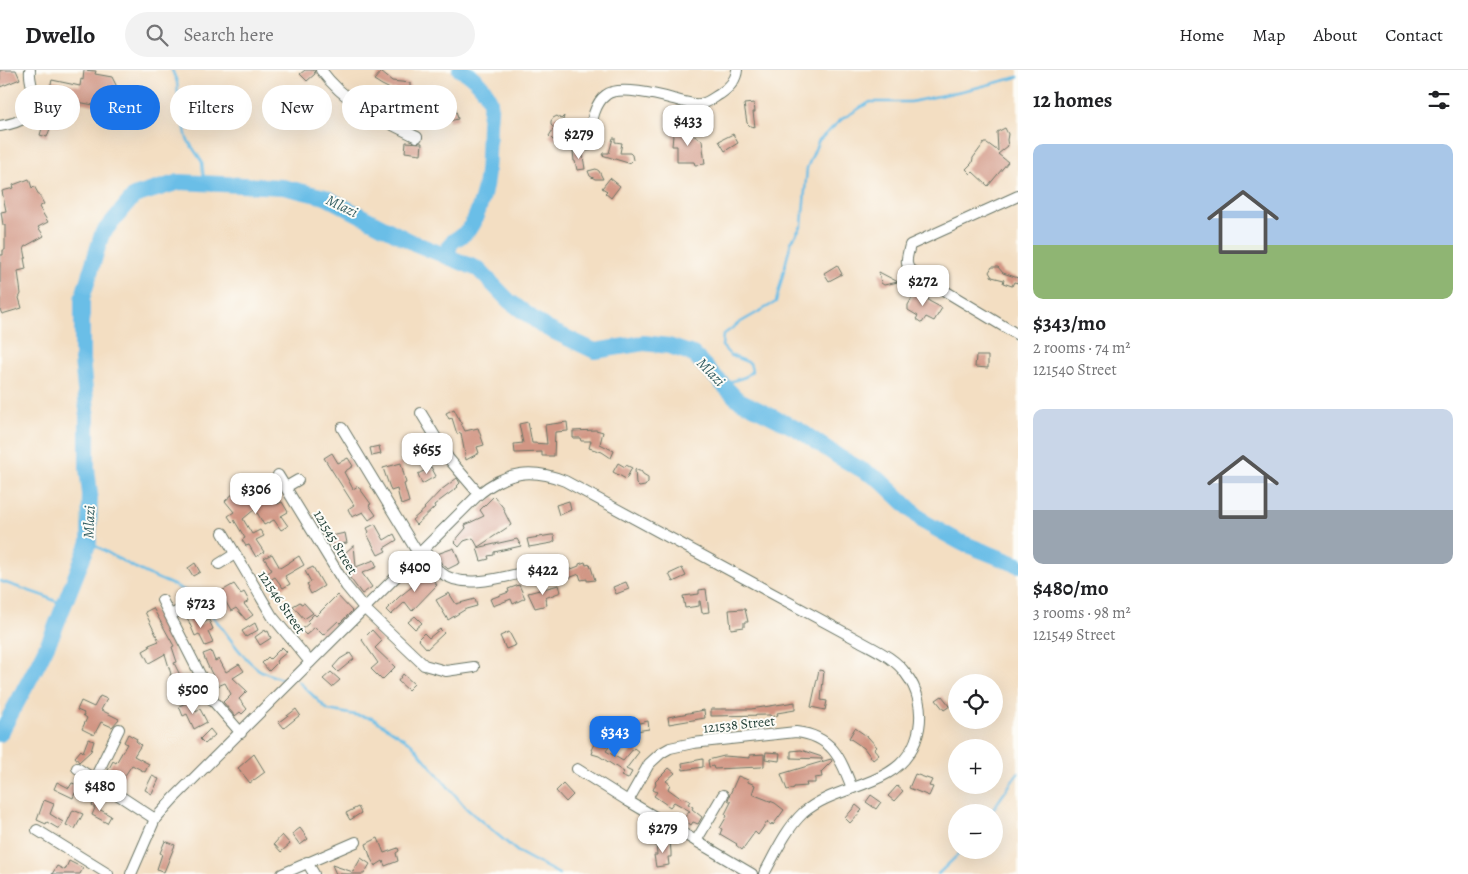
<!DOCTYPE html>
<meta charset="utf-8">
<style>
:root{--surface:#fff;--page:#f2f2f2;--text:#202124;--muted:#757577;--line:#e0e0e0;--accent:#1a73e8}
body{margin:0;font-family:Alegreya,serif;background:var(--page);color:var(--text);height:100vh;display:flex;flex-direction:column;font-size:19px;white-space:nowrap}
*{box-sizing:border-box;margin:0}
p{font-size:16px;color:var(--muted)}
.icon{flex:none;width:28px;height:28px;fill:none;stroke:currentColor;stroke-width:2;stroke-linecap:round;stroke-linejoin:round}
.map{position:relative;flex:1;overflow:hidden}
.sheet{display:flex;flex-direction:column;background:var(--surface);width:450px}
.sheet>*{flex:none}
.hud{position:absolute;left:15px;top:15px;width:475px;height:45px;display:flex;gap:10px}
.tools{position:absolute;left:948px;top:604px;display:grid;gap:10px}
.tools a{display:grid;place-items:center;width:55px;height:55px;border-radius:50%;background:var(--surface);box-shadow:0 5px 20px #0002;font-size:25px}
.price{position:absolute;translate:-50% -42px;padding:0 11px;border-radius:10px;background:#fff;color:#222;font-size:16px;line-height:32px;filter:drop-shadow(0 1px 2px #0008)}
.price::after{content:'';position:absolute;left:50%;top:30px;width:15px;height:11px;margin-left:-8px;background:inherit;clip-path:polygon(0 0,100% 0,50% 100%)}
.price.selected{background:var(--accent);color:#fff}
ul{padding:0;list-style:none}
li{display:grid;align-content:center;gap:10px;height:265px;padding:0 15px}
li span{display:grid;place-items:center;height:155px;border-radius:10px;color:#555}
li>.icon{margin-inline-start:auto}
span .icon{width:90px;height:90px;fill:#fffc;stroke-width:1}
li b{font-size:21px}
h2{display:flex;justify-content:space-between;align-items:center;height:60px;padding:0 15px;font-size:21px}
.chip{padding:0 18px;border-radius:22px;background:var(--surface);box-shadow:0 5px 20px #0002;font-size:18px;line-height:45px}
.chip.selected{background:var(--accent);color:#fff}
header{display:flex;align-items:center;gap:30px;box-sizing:border-box;height:70px;padding:0 25px;background:var(--surface);border-bottom:1px solid var(--line)}
header strong{font-size:24px}
nav{display:flex;gap:28px;margin-inline-start:auto;font-size:18px}
.search{width:350px;height:45px;background:var(--page);display:flex;align-items:center;gap:12px;box-sizing:border-box;padding:0 18px;border-radius:28px;color:var(--muted);font-size:19px}
main{display:flex;flex:1;min-height:0}
.map>svg:first-child{display:block}
.lines{fill:none;stroke-linecap:round;stroke-linejoin:round}
.stream{stroke:#6bbee7;stroke-width:2.5}
.river{stroke:#6bbee7;stroke-width:16}
.building{fill:#d29684}
.street-casing{stroke:#697566;stroke-width:12}
.street{stroke:#fff;stroke-width:10}
.labels{text-anchor:middle;stroke-width:4;stroke-linejoin:round;paint-order:stroke}
.street-label{font-size:14px;fill:#1f3d34;stroke:#fdfcf7}
.water-label{font-size:15px;font-style:italic;fill:#325d61;stroke:#fdfcf7}
</style>
<header>
<strong>Dwello</strong>
<div class="search"><svg class="icon" aria-label="search" viewBox="0 0 24 24"><circle cx="10" cy="10" r="6"/><path d="M15 15l6 6"/></svg>Search here</div>
<nav><a>Home</a><a>Map</a><a>About</a><a>Contact</a></nav>
</header>
<main>
<div class="map">
<svg width="1018" height="804" viewBox="0 0 1018 804">
<rect width="100%" height="100%" fill="#fdfcf7"/>
<filter id="ink" filterUnits="userSpaceOnUse"><feTurbulence type="fractalNoise" baseFrequency=".02" numOctaves="2"/><feDisplacementMap in="SourceGraphic" scale="10" xChannelSelector="R" yChannelSelector="G"/><feConvolveMatrix kernelMatrix="1 2 1 2 8 2 1 2 1" color-interpolation-filters="sRGB"/></filter>
<filter id="wash" filterUnits="userSpaceOnUse"><feTurbulence type="fractalNoise" baseFrequency=".0096" numOctaves="4" result="noise"/><feDisplacementMap in="SourceGraphic" scale="20" xChannelSelector="R" yChannelSelector="G"/><feGaussianBlur stdDeviation="1.12" result="paint"/><feColorMatrix in="noise" values="0 0 0 0 0 0 0 0 0 0 0 0 0 0 0 0 0 1.4 0 .05"/><feComposite in="paint" operator="in"/></filter>
<g filter="url(#wash)">
<rect width="100%" height="100%" fill="#f3dec2"/>
<g class="lines">
<g class="stream">
<path d="M172 0 177 12 179 39 182 45 187 69 202 92 204 113"/>
<path d="M723 314 745 307 752 301 750 293 730 285 722 276 723 265 739 253 776 232 791 172 802 155 807 98 819 70 842 49 870 32H911L975 18 1018 7"/>
<path d="M89 472C109 483 129 496 150 505 166 513 181 516 194 527 220 548 232 579 258 599 265 604 275 606 283 610"/>
<path d="M0 511 44 526 64 535"/>
<path d="M298 611 328 640 372 648 411 673 467 739 518 782 559 804"/>
<path d="M991 742 1018 703"/>
<path d="M938 804 963 780"/>
</g>
<g class="river">
<path d="M449 187C447 166 459 172 469 159 473 153 477 145 479 138 489 113 488 81 489 55 489 48 491 39 490 32 487 19 472 4 460 0"/>
<path d="M0 664 38 594 53 563 89 472 90 424 87 398V340L82 290V229L102 164 134 126 179 112 283 117 325 127 414 173 478 199 509 231 546 258 595 281 644 273 669 276 693 284 737 329 799 360 839 387 880 410 924 452 960 472 1018 495"/>
</g>
</g>
<g id="blocks">
<g class="building">
<path d="M0 0H16L20 9 0 17Z"/>
<path d="M84 0 96 1 95 4 112 7 119 21H109L104 37 67 30 63 50 59 57 52 53 47 67 40 65 46 45 44 44 50 25 49 21 52 10 80 16 81 9 83 10Z"/>
<path d="M305 0H314L315 4 307 11 300 4Z"/>
<path d="M381 2 392 11 410 13V21L393 19 392 20 382 15 374 10Z"/>
<path d="M754 33 755 42H753L755 57 750 56 747 53 744 34Z"/>
<path d="M455 36 458 49 449 51 448 47 442 48 440 40Z"/>
<path d="M557 46 561 49 564 46 559 65 557 69 553 70 549 66 554 58 551 55V51L553 48Z"/>
<path d="M674 55 702 70 705 94 695 95 694 92H677V76H672Z"/>
<path d="M1005 58 1008 64 1007 70 1008 76 998 84 1008 92 988 116 973 102 971 104 966 99 972 93 973 88 984 73H987L998 81 997 62Z"/>
<path d="M733 64 738 73 725 81 719 71Z"/>
<path d="M613 68H615V72L622 73 620 83H630L632 85 633 90 631 92 628 93 602 85 603 83H609Z"/>
<path d="M406 72 422 73 421 84 405 82Z"/>
<path d="M582 80 585 99 577 100 575 91H574L573 81Z"/>
<path d="M596 99 599 101 603 109H595L590 106 588 101Z"/>
<path d="M610 108 620 116 611 128 605 123 607 121 602 118Z"/>
<path d="M29 109 32 118 34 116 44 134 39 137 48 152 38 157 44 166 24 177 26 188H24L26 199 18 201 21 224 19 228 22 238 2 244 0 240V185H3V180H5V155H3L1 142 6 141 2 121 14 118 13 115Z"/>
<path d="M837 195 842 204 829 211 824 203Z"/>
<path d="M992 197H998L1003 203 1018 208V213L1014 212 1012 216 1003 213 1004 210 992 207 989 202Z"/>
<path d="M879 202 898 212 884 215 881 213Z"/>
<path d="M916 221 927 224 929 231 942 238 934 251 926 247 922 253 916 249 918 246 908 240V235Z"/>
<path d="M976 286H988V298L975 297Z"/>
<path d="M454 339 465 361 478 358 484 375 477 377 479 383 466 390 461 363 457 364 452 348 449 349 446 343Z"/>
<path d="M528 352 532 373 547 374 545 355 567 352 568 361 555 362 554 386H542V382L515 383 514 374 523 373 519 354Z"/>
<path d="M596 360 603 362 600 374 614 381 611 388 602 382 589 378 591 371H581L580 368H573V361Z"/>
<path d="M379 376 381 384 372 386 370 378Z"/>
<path d="M332 383 338 393 348 388 353 396 344 402 353 419 358 416 371 434 369 435 376 445 369 450 363 442 352 447 348 439 354 435 324 388Z"/>
<path d="M401 393 406 413 404 414 409 432 401 435 397 419 391 421 383 398Z"/>
<path d="M618 393 625 397 626 395 632 398 626 409 613 402Z"/>
<path d="M431 397 436 406 422 414 418 404Z"/>
<path d="M635 399 639 401H641L643 404 648 407V412L645 416 639 417 636 414Z"/>
<path d="M457 408 460 413 457 416 458 417 434 435 435 437 416 455 412 450 425 439 424 438 441 420Z"/>
<path d="M258 419 263 429 275 423 280 431 277 434 282 432 288 442 281 446 288 456 281 460 274 450 264 455 255 439 243 449 252 464 260 460 264 466 256 470 264 482 256 487 249 475 246 476 242 470 245 468 234 450 232 452 228 446 234 442 225 431 235 422 236 424 238 423 242 427Z"/>
<path d="M494 426 505 440 504 441 511 455 478 477 473 468 464 471 459 477 454 472 466 458 465 455 484 446 480 440Z"/>
<path d="M569 431 571 440 559 445 556 435Z"/>
<path d="M375 454 384 470 394 464 397 470 384 478 386 481 378 485 367 464 369 462 367 458Z"/>
<path d="M345 463 347 473 333 475 331 466Z"/>
<path d="M551 465H554L555 471 552 473 529 477 527 469Z"/>
<path d="M517 469 521 476 494 482V485L488 486 489 489 481 491 477 478Z"/>
<path d="M354 475 356 497 374 490 377 497 362 503 372 517 362 524 347 504 351 502 347 496 346 482Z"/>
<path d="M454 478 460 493 448 499 441 493 437 484Z"/>
<path d="M272 484 280 498 299 486 304 495 285 506 290 514 283 518 275 507 270 510 266 504 272 500 264 488Z"/>
<path d="M585 492 586 495 590 494 595 510 587 511V509L581 510 579 504 564 510 561 503 579 496V494Z"/>
<path d="M195 493 200 502 193 506 188 498Z"/>
<path d="M313 497 324 516 311 524 308 518 309 517 307 514 311 512 305 501Z"/>
<path d="M682 498 686 506 673 512 669 504Z"/>
<path d="M427 502 437 515 412 541 405 532 391 545 386 540 399 527 413 516 410 512Z"/>
<path d="M626 512 629 519 616 524 613 517Z"/>
<path d="M234 514 241 524 244 522 249 531 244 534 253 545 246 550 236 538 231 541 220 522Z"/>
<path d="M519 515 525 528 513 534 511 529 493 536 490 529 509 522 508 519Z"/>
<path d="M559 515 561 522 545 528 547 535 535 538 528 523Z"/>
<path d="M706 519 709 542 702 543 700 531H699V536L685 538 683 526 699 524V520Z"/>
<path d="M449 523 456 534 475 529 477 536 466 539 448 550 436 530Z"/>
<path d="M337 525 352 541 340 553 338 551 323 565 315 557 306 565 301 560 309 553 307 551 314 544 316 546Z"/>
<path d="M300 532 301 534 304 533 313 543 304 549 293 536Z"/>
<path d="M153 538 174 576 172 577 177 592 174 593 181 607 173 611 170 605 171 604 165 584 149 593 143 581 150 577 149 575 159 571 145 542Z"/>
<path d="M742 539H745L748 552H744V557L731 559 729 540Z"/>
<path d="M193 542 199 555 209 550 213 559 208 562 213 573 205 576 199 564 195 566 186 545Z"/>
<path d="M415 546 422 553 415 559 408 552Z"/>
<path d="M255 553 258 560 246 567 242 561Z"/>
<path d="M440 559 444 563 427 579 418 569 424 563 429 568Z"/>
<path d="M265 560 266 562 268 561 271 568 260 575 255 567Z"/>
<path d="M372 560 382 571 375 578 395 597 382 610 371 599 378 593 362 570Z"/>
<path d="M509 562 516 575 506 579 500 566Z"/>
<path d="M282 577 287 582 276 591 277 593 269 601 262 593 268 587 270 589Z"/>
<path d="M211 581 215 591 219 589 226 602 239 594 244 601 233 608 247 621 239 629 247 639 242 644 240 642 235 646 223 632 231 624 225 613 218 616 207 594 203 584Z"/>
<path d="M350 583 354 589 338 602 333 597 340 589Z"/>
<path d="M819 600 824 601 821 630 827 631 825 640 811 637Z"/>
<path d="M331 602 340 610 332 617 323 609Z"/>
<path d="M403 604 414 614 408 620 398 611Z"/>
<path d="M100 626 107 629 101 640 119 649 112 657 101 652 94 665 82 659 87 648 83 645 84 643 77 640 81 631 94 637Z"/>
<path d="M942 626 950 636 944 640 936 630Z"/>
<path d="M191 631 196 642 200 639 207 652 194 659 187 644 183 646 179 636Z"/>
<path d="M795 632V640L777 643 778 645 771 647 770 645 711 646V639H751Z"/>
<path d="M296 639 300 645 284 658 279 652Z"/>
<path d="M704 640 705 648 669 654 668 647Z"/>
<path d="M648 651 649 659 636 661 635 654Z"/>
<path d="M855 658 868 667 877 677 874 679 879 685 873 690 864 678 849 668Z"/>
<path d="M210 659 215 665 205 674 200 669Z"/>
<path d="M128 664 137 669 136 671 141 675 134 686 149 694 145 702 132 695 120 713 106 704 113 691 116 693 127 674 124 672Z"/>
<path d="M88 669 94 671 91 681 79 692 75 687 81 680 83 682Z"/>
<path d="M595 672 609 677 606 681 623 691 634 678 639 682 626 699 632 702 628 709 621 706 624 702 599 686 592 684 593 681 591 680Z"/>
<path d="M801 680 822 687V689L791 688V681Z"/>
<path d="M766 682 780 683 779 691 765 689Z"/>
<path d="M254 684 265 702 250 713 238 698Z"/>
<path d="M764 684V696L761 697 714 699 713 696 709 697 708 690 724 686 750 688V685Z"/>
<path d="M703 689V697L683 700 682 693Z"/>
<path d="M831 689 832 691 821 702 822 707 815 708V713H806L807 716 794 717V718L787 720 781 704Z"/>
<path d="M669 698 675 703 666 711 670 714 668 719 682 729 683 728 690 731 688 734 693 737 692 739 702 747 698 754 693 752 691 755 683 749 690 741 674 732 670 737 654 726 657 722 653 720 656 713 655 712Z"/>
<path d="M915 704 932 710 929 716 933 717 929 726 909 718Z"/>
<path d="M152 706 159 709 152 724 145 720Z"/>
<path d="M738 706 748 710V712L755 715 752 724 775 733 784 740 773 755 772 753 771 755 767 752 758 765 755 762 742 780 736 775 737 774 720 764 722 759 720 758 727 746 725 744 731 732 728 730 730 724Z"/>
<path d="M57 712 69 718 72 713 78 715 73 728 54 719Z"/>
<path d="M563 714 573 725 566 732 556 721Z"/>
<path d="M897 716 903 721 894 731 888 726Z"/>
<path d="M871 725 881 732 876 739 866 732Z"/>
<path d="M95 728 102 731 99 739 111 746 107 753 92 745 95 738 92 736Z"/>
<path d="M44 730 54 734 50 744 63 752 59 759 47 752 46 754 37 750Z"/>
<path d="M856 735 862 740 850 753 845 748Z"/>
<path d="M358 737 361 743 350 750 346 743Z"/>
<path d="M73 740 83 744 75 759 66 755Z"/>
<path d="M300 758 308 769 300 775 292 764Z"/>
<path d="M282 765 290 774 281 782 274 774Z"/>
<path d="M378 768 384 783 398 778 399 781 396 783 398 791 385 796 383 791 375 796 371 789 366 774Z"/>
<path d="M165 771 175 775 164 802 157 799 162 784 160 783Z"/>
<path d="M670 771 671 782V787H668L669 795 656 797 654 785H657L656 773Z"/>
<path d="M361 788 370 794 364 804H336L332 795 353 802Z"/>
<path d="M69 791 83 798 80 804H52L57 796 65 800Z"/>
</g>
</g>
</g>
<g filter="url(#ink)">
<use href="#blocks" fill-opacity="0" stroke="#697566" stroke-width="1"/>
<g class="lines">
<defs>
<g id="street">
<path d="M321 0C346 34 380 49 417 67"/>
<path d="M0 56C18 53 38 47 34 24 32 16 29 9 30 0"/>
<path d="M588 75C591 59 592 35 606 25 618 15 659 25 673 29 681 31 692 35 700 34 708 33 713 28 720 24 729 18 736 11 737 0"/>
<path d="M1018 126 910 175C908 184 904 193 910 200L1018 265"/>
<path d="M421 343 449 389 479 424"/>
<path d="M342 358 419 485"/>
<path d="M278 405 346 516 365 539 424 595 446 601 474 597"/>
<path d="M286 417 298 410"/>
<path d="M223 463 272 546 310 592"/>
<path d="M424 480C429 487 433 496 440 502 464 522 510 505 538 499"/>
<path d="M219 494 235 484"/>
<path d="M162 530 214 632 241 663"/>
<path d="M170 545 185 538"/>
<path d="M77 698 155 749"/>
<path d="M577 699 628 731 752 804"/>
<path d="M94 710 119 659"/>
<path d="M628 731 649 694 661 683 670 678 693 673 796 662C832 666 840 687 852 718"/>
<path d="M37 760 108 804"/>
<path d="M696 771 723 725"/>
<path d="M307 792 314 804"/>
<path d="M131 804 155 749 174 728 479 424C507 401 532 398 565 411L860 571C876 580 895 588 906 604 930 635 923 683 888 703 861 719 827 722 803 743 786 759 775 784 764 804"/>
<path d="M282 804 356 772"/>
</g>
</defs>
<use href="#street" class="street-casing"/>
<use href="#street" class="street"/>
</g>
</g>
<g class="labels">
<g class="street-label">
<text transform="translate(336 472) rotate(59)" y="5">121545 Street</text>
<text transform="translate(282 532) rotate(56)" y="5">121546 Street</text>
<text transform="translate(739 654) rotate(-6)" y="5">121538 Street</text>
</g>
<g class="water-label">
<text transform="translate(342 136) rotate(26)" y="5">Mlazi</text>
<text transform="translate(711 302) rotate(46)" y="5">Mlazi</text>
<text transform="translate(89 452) rotate(-87)" y="5">Mlazi</text>
</g>
</g>
</svg>
<div class="tools">
<a><svg class="icon" aria-label="locate" viewBox="0 0 24 24"><circle cx="12" cy="12" r="6"/><path d="M12 2v4M12 18v4M2 12h4M18 12h4"/></svg></a>
<a>+</a>
<a>−</a>
</div>
<b class="price" style="left:688px;top:77px">$433</b>
<b class="price" style="left:579px;top:90px">$279</b>
<b class="price" style="left:923px;top:237px">$272</b>
<b class="price" style="left:427px;top:405px">$655</b>
<b class="price" style="left:256px;top:445px">$306</b>
<b class="price" style="left:415px;top:523px">$400</b>
<b class="price" style="left:543px;top:526px">$422</b>
<b class="price" style="left:201px;top:559px">$723</b>
<b class="price" style="left:193px;top:645px">$500</b>
<b class="price selected" style="left:615px;top:688px">$343</b>
<b class="price" style="left:100px;top:742px">$480</b>
<b class="price" style="left:663px;top:784px">$279</b>
<div class="hud">
<a class="chip">Buy</a>
<a class="chip selected">Rent</a>
<a class="chip">Filters</a>
<a class="chip">New</a>
<a class="chip">Apartment</a>
</div>
</div>
<section class="sheet">
<h2>12 homes<svg class="icon" aria-label="filters" viewBox="0 0 24 24"><path d="M4 7h16M4 17h16"/><circle cx="9" cy="7" r="2"/><circle cx="15" cy="17" r="2"/></svg></h2>
<ul>
<li><span style="background:linear-gradient(#a9c7e8 65%,#8fb573 0)"><svg class="icon" aria-label="home" viewBox="0 0 24 24"><path d="M3 11l9-7 9 7M6 9v11h12V9"/></svg></span><div><b>$343/mo</b><p>2 rooms · 74 m²</p><p>121540 Street</p></div></li>
<li><span style="background:linear-gradient(#c9d6e8 65%,#9aa5b1 0)"><svg class="icon" aria-label="home" viewBox="0 0 24 24"><path d="M3 11l9-7 9 7M6 9v11h12V9"/></svg></span><div><b>$480/mo</b><p>3 rooms · 98 m²</p><p>121549 Street</p></div></li>
</ul>
</section>
</main>
